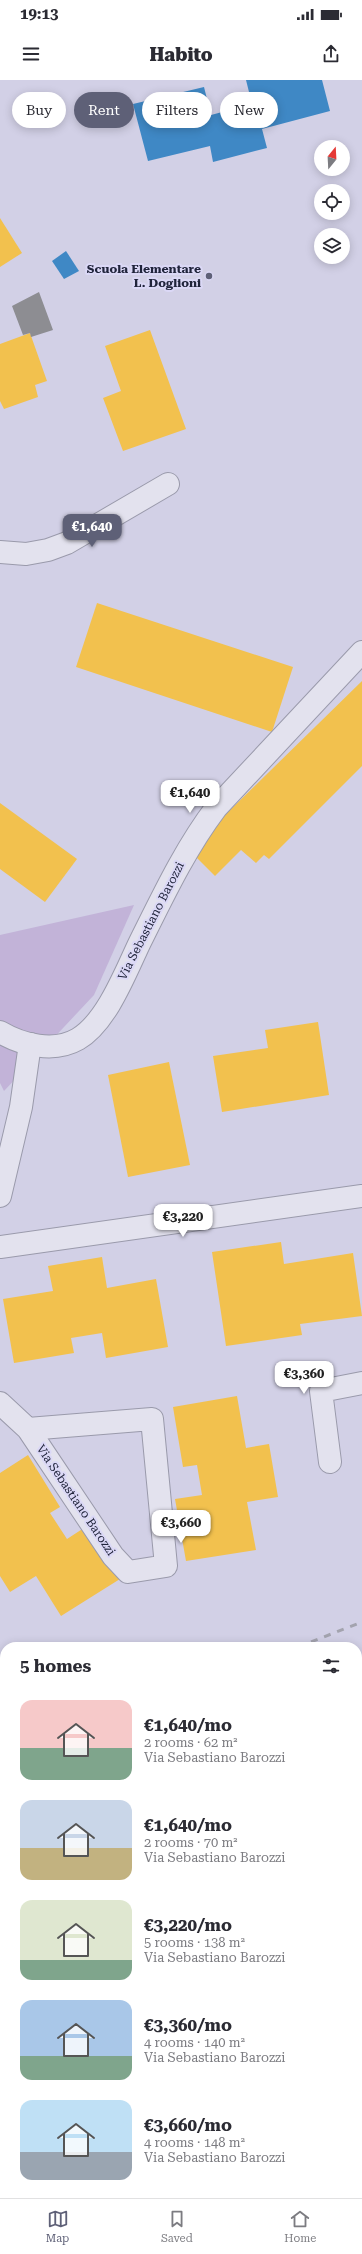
<!DOCTYPE html>
<meta charset="utf-8">
<style>
:root{--surface:#fff;--page:#f7f7f7;--text:#2b2b33;--muted:#7c7c81;--line:#e1e1e2;--accent:#5e6077}
body{margin:0;font-family:"Roboto Serif",serif;background:var(--page);color:var(--text);height:100vh;display:flex;flex-direction:column;font-size:15px;white-space:nowrap}
*{box-sizing:border-box;margin:0}
p{font-size:13px;color:var(--muted)}
.icon{flex:none;width:22px;height:22px;fill:none;stroke:currentColor;stroke-width:2;stroke-linecap:round;stroke-linejoin:round}
.map{position:relative;flex:1;overflow:hidden}
.panel{position:absolute;left:0px;top:1562px;width:362px;height:556px;display:flex;flex-direction:column;background:var(--surface);border-radius:16px 16px 0 0;box-shadow:0 2px 10px #0003}
.panel>*{flex:none}
.banner{position:absolute;left:12px;top:12px;width:338px;height:36px;display:flex;gap:8px}
.needle{width:26px;rotate:18deg}
.buttons{position:absolute;left:314px;top:60px;display:grid;gap:8px}
.buttons a{display:grid;place-items:center;width:36px;height:36px;border-radius:50%;background:var(--surface);box-shadow:0 2px 10px #0003;font-size:20px}
.price{position:absolute;translate:-50% -34px;padding:0 9px;border-radius:8px;background:#fff;color:#222;font-size:13px;line-height:26px;filter:drop-shadow(0 1px 2px #0008)}
.price::after{content:'';position:absolute;left:50%;top:24px;width:12px;height:9px;margin-left:-6px;background:inherit;clip-path:polygon(0 0,100% 0,50% 100%)}
.price.current{background:var(--accent);color:#fff}
ul{padding:0;list-style:none}
li{display:flex;align-items:center;gap:12px;height:100px;padding:0 20px}
li span{display:grid;place-items:center;flex:none;width:112px;height:80px;border-radius:12px;color:#555}
li>.icon{margin-inline-start:auto}
span .icon{width:48px;height:48px;fill:#fffc;stroke-width:1}
li b{font-size:17px}
h2{display:flex;justify-content:space-between;align-items:center;height:48px;padding:0 20px;font-size:17px}
.tag{padding:0 14px;border-radius:18px;background:var(--surface);box-shadow:0 2px 10px #0003;font-size:14px;line-height:36px}
.tag.current{background:var(--accent);color:#fff}
.status{display:flex;justify-content:space-between;align-items:center;height:28px;padding:0 20px;background:var(--surface);direction:ltr}
.status svg{height:11px;fill:currentColor}
header{display:flex;justify-content:space-between;align-items:center;height:52px;padding:0 20px;background:var(--surface);font-size:18px;font-weight:800}
.dock{display:flex;justify-content:space-around;align-items:center;height:56px;border-top:1px solid var(--line);background:var(--surface);font-size:11px;color:var(--muted)}
.dock a{display:grid;justify-items:center;gap:2px}
.dock .current{color:var(--accent)}
.map>svg:first-child{display:block}
.green{fill:#c2b3d8}
.homes{fill:#f2c14e}
.shops{fill:#e4572e}
.offices{fill:#7b5ea7}
.schools{fill:#3f88c5}
.industry{fill:#8d8d92}
.lines{fill:none;stroke-linecap:round;stroke-linejoin:round}
.street-casing{stroke:#9a9aab;stroke-width:24}
.secondary-casing{stroke:#898a9b;stroke-width:24}
.primary-casing{stroke:#818191;stroke-width:24}
.street{stroke:#e3e2ee;stroke-width:22}
.secondary{stroke:#e3e2ee;stroke-width:22}
.primary{stroke:#d5d3e5;stroke-width:22}
.rail{stroke:#a3a3ae;stroke-width:3;stroke-dasharray:7 7;stroke-linecap:butt}
.poi-dot{fill:#5e6077;stroke:#dbd8f6;stroke-width:1.5}
.labels{text-anchor:middle;stroke-width:4;stroke-linejoin:round;paint-order:stroke}
.poi-label{font-size:12px;font-weight:bold;fill:#20243b;stroke:#dbd8f6;text-anchor:end}
.street-label{font-size:12px;fill:#20243b;stroke:#dbd8f6}
</style>
<div class="status"><b>19:13</b><svg viewBox="0 0 49 12"><path d="M0 12V9h3v3zM5 12V6h3v6zM10 12V3h3v9zM15 12V0h3v12zM26 1h20v11H26zM47 4h2v5h-2z"/></svg></div>
<header><svg class="icon" aria-label="menu" viewBox="0 0 24 24"><path d="M4 6h16M4 12h16M4 18h16"/></svg>Habito<svg class="icon" aria-label="share" viewBox="0 0 24 24"><path d="M12 15V3M7 8l5-5 5 5M5 13v7h14v-7"/></svg></header>
<div class="map">
<svg width="362" height="2118" viewBox="0 0 362 2118">
<rect width="100%" height="100%" fill="#d2d0e6"/>
<path class="green" d="M134 825 94 915 4 1011 0 1003V855Z"/>
<g class="homes">
<path d="M0 138 22 173 0 187Z"/>
<path d="M150 250 186 349 123 371 103 318 121 311 105 266Z"/>
<path d="M30 253 47 301 35 305 38 317 4 329 0 321V264Z"/>
<path d="M97 523 293 587 272 652 76 587Z"/>
<path d="M362 601V686L269 779 264 775 256 783 241 770 215 796 193 774 225 735Z"/>
<path d="M0 723 77 779 45 822 0 789Z"/>
<path d="M318 942 329 1015 222 1032 213 976 268 968 265 950Z"/>
<path d="M169 982 190 1085 128 1097 108 995Z"/>
<path d="M281 1162 284 1184 353 1173 362 1236 300 1244 302 1255 226 1266 212 1172Z"/>
<path d="M102 1177 107 1208 156 1199 168 1267 106 1278 102 1253 71 1258 74 1273 14 1283 3 1219 53 1211 48 1186Z"/>
<path d="M237 1316 246 1368 269 1364 278 1417 247 1422 256 1470 186 1481 175 1419 202 1415 197 1385 183 1387 173 1327Z"/>
<path d="M28 1375 60 1427 50 1433 67 1459 87 1446 120 1499 61 1536 36 1496 10 1512 0 1496V1393Z"/>
<path d="M0 1733H5V1808L0 1807Z"/>
</g>
<g class="shops">
<path d="M126 2113H133L137 2118H119Z"/>
<path d="M193 2113H246L239 2118H197Z"/>
</g>
<path class="offices" d="M357 1922 362 1929V2030L357 2023Z"/>
<g class="schools">
<path d="M246 0H322L330 31 262 49 267 68 213 82 210 66 148 81 133 24 204 7 211 35 252 24Z"/>
<path d="M66 171 79 191 64 199 52 181Z"/>
</g>
<g class="industry">
<path d="M39 212 53 250 31 257 30 253 23 255 12 226Z"/>
<path d="M0 1928 5 1935V2054L0 2047Z"/>
<path d="M47 2113H126L119 2118H51Z"/>
</g>
<g class="lines">
<defs>
<g id="street">
<path d="M0 472 26 474 48 470 67 463 168 404"/>
<path d="M0 952C22 965 54 973 78 959 107 942 126 891 140 862 163 816 185 769 216 728L362 572"/>
<path d="M0 1116 21 1027 30 964"/>
<path d="M0 1167 362 1116"/>
<path d="M0 1323 28 1349 113 1476 128 1492 166 1486 152 1339 28 1349"/>
<path d="M330 1382 321 1311 362 1303"/>
</g>
<path id="secondary" d="M355 2118 362 2113"/>
<g id="primary">
<path d="M357 1888 362 1887"/>
<path d="M0 1898H5"/>
</g>
</defs>
<use href="#street" class="street-casing"/>
<use href="#secondary" class="secondary-casing"/>
<use href="#primary" class="primary-casing"/>
<use href="#street" class="street"/>
<use href="#secondary" class="secondary"/>
<use href="#primary" class="primary"/>
<g class="rail">
<path d="M298 1567 362 1542"/>
<path d="M0 1654 5 1653"/>
</g>
</g>
<circle class="poi-dot" cx="209" cy="196" r="4"/>
<g class="labels">
<g class="poi-label">
<text x="201" y="193">Scuola Elementare<tspan x="201" dy="14">L. Doglioni</tspan></text>
</g>
<g class="street-label">
<text transform="translate(151 841) rotate(-63)" y="4">Via Sebastiano Barozzi</text>
<text transform="translate(76 1420) rotate(56)" y="4">Via Sebastiano Barozzi</text>
</g>
</g>
</svg>
<div class="buttons">
<a><svg class="needle" viewBox="-14 -14 28 28"><path d="M0-13l5 13h-10z" fill="#e53935"/><path d="M0 13l5-13h-10z" fill="#7c7c81"/></svg></a>
<a><svg class="icon" aria-label="locate" viewBox="0 0 24 24"><circle cx="12" cy="12" r="6"/><path d="M12 2v4M12 18v4M2 12h4M18 12h4"/></svg></a>
<a><svg class="icon" aria-label="layers" viewBox="0 0 24 24"><path d="M12 4l9 5-9 5-9-5zM3 14l9 5 9-5"/></svg></a>
</div>
<b class="price current" style="left:92px;top:468px">€1,640</b>
<b class="price" style="left:190px;top:734px">€1,640</b>
<b class="price" style="left:183px;top:1158px">€3,220</b>
<b class="price" style="left:304px;top:1315px">€3,360</b>
<b class="price" style="left:181px;top:1464px">€3,660</b>
<div class="banner">
<a class="tag">Buy</a>
<a class="tag current">Rent</a>
<a class="tag">Filters</a>
<a class="tag">New</a>
</div>
<section class="panel">
<h2>5 homes<svg class="icon" aria-label="filters" viewBox="0 0 24 24"><path d="M4 7h16M4 17h16"/><circle cx="9" cy="7" r="2"/><circle cx="15" cy="17" r="2"/></svg></h2>
<ul>
<li><span style="background:linear-gradient(#f6c9c9 60%,#7fa58c 0)"><svg class="icon" aria-label="home" viewBox="0 0 24 24"><path d="M3 11l9-7 9 7M6 9v11h12V9"/></svg></span><div><b>€1,640/mo</b><p>2 rooms · 62 m²</p><p>Via Sebastiano Barozzi</p></div></li>
<li><span style="background:linear-gradient(#c9d6e8 60%,#c2b280 0)"><svg class="icon" aria-label="home" viewBox="0 0 24 24"><path d="M3 11l9-7 9 7M6 9v11h12V9"/></svg></span><div><b>€1,640/mo</b><p>2 rooms · 70 m²</p><p>Via Sebastiano Barozzi</p></div></li>
<li><span style="background:linear-gradient(#dfe7d0 75%,#7fa58c 0)"><svg class="icon" aria-label="home" viewBox="0 0 24 24"><path d="M3 11l9-7 9 7M6 9v11h12V9"/></svg></span><div><b>€3,220/mo</b><p>5 rooms · 138 m²</p><p>Via Sebastiano Barozzi</p></div></li>
<li><span style="background:linear-gradient(#a9c7e8 70%,#7fa58c 0)"><svg class="icon" aria-label="home" viewBox="0 0 24 24"><path d="M3 11l9-7 9 7M6 9v11h12V9"/></svg></span><div><b>€3,360/mo</b><p>4 rooms · 140 m²</p><p>Via Sebastiano Barozzi</p></div></li>
<li><span style="background:linear-gradient(#bfe0f5 65%,#9aa5b1 0)"><svg class="icon" aria-label="home" viewBox="0 0 24 24"><path d="M3 11l9-7 9 7M6 9v11h12V9"/></svg></span><div><b>€3,660/mo</b><p>4 rooms · 148 m²</p><p>Via Sebastiano Barozzi</p></div></li>
</ul>
</section>
</div>
<nav class="dock">
<a class="current"><svg class="icon" aria-label="map" viewBox="0 0 24 24"><path d="M3 6l6-2 6 2 6-2v14l-6 2-6-2-6 2zM9 4v14M15 6v14"/></svg>Map</a>
<a><svg class="icon" aria-label="saved" viewBox="0 0 24 24"><path d="M7 4h10v16l-5-4-5 4z"/></svg>Saved</a>
<a><svg class="icon" aria-label="home" viewBox="0 0 24 24"><path d="M3 11l9-7 9 7M6 9v11h12V9"/></svg>Home</a>
</nav>
